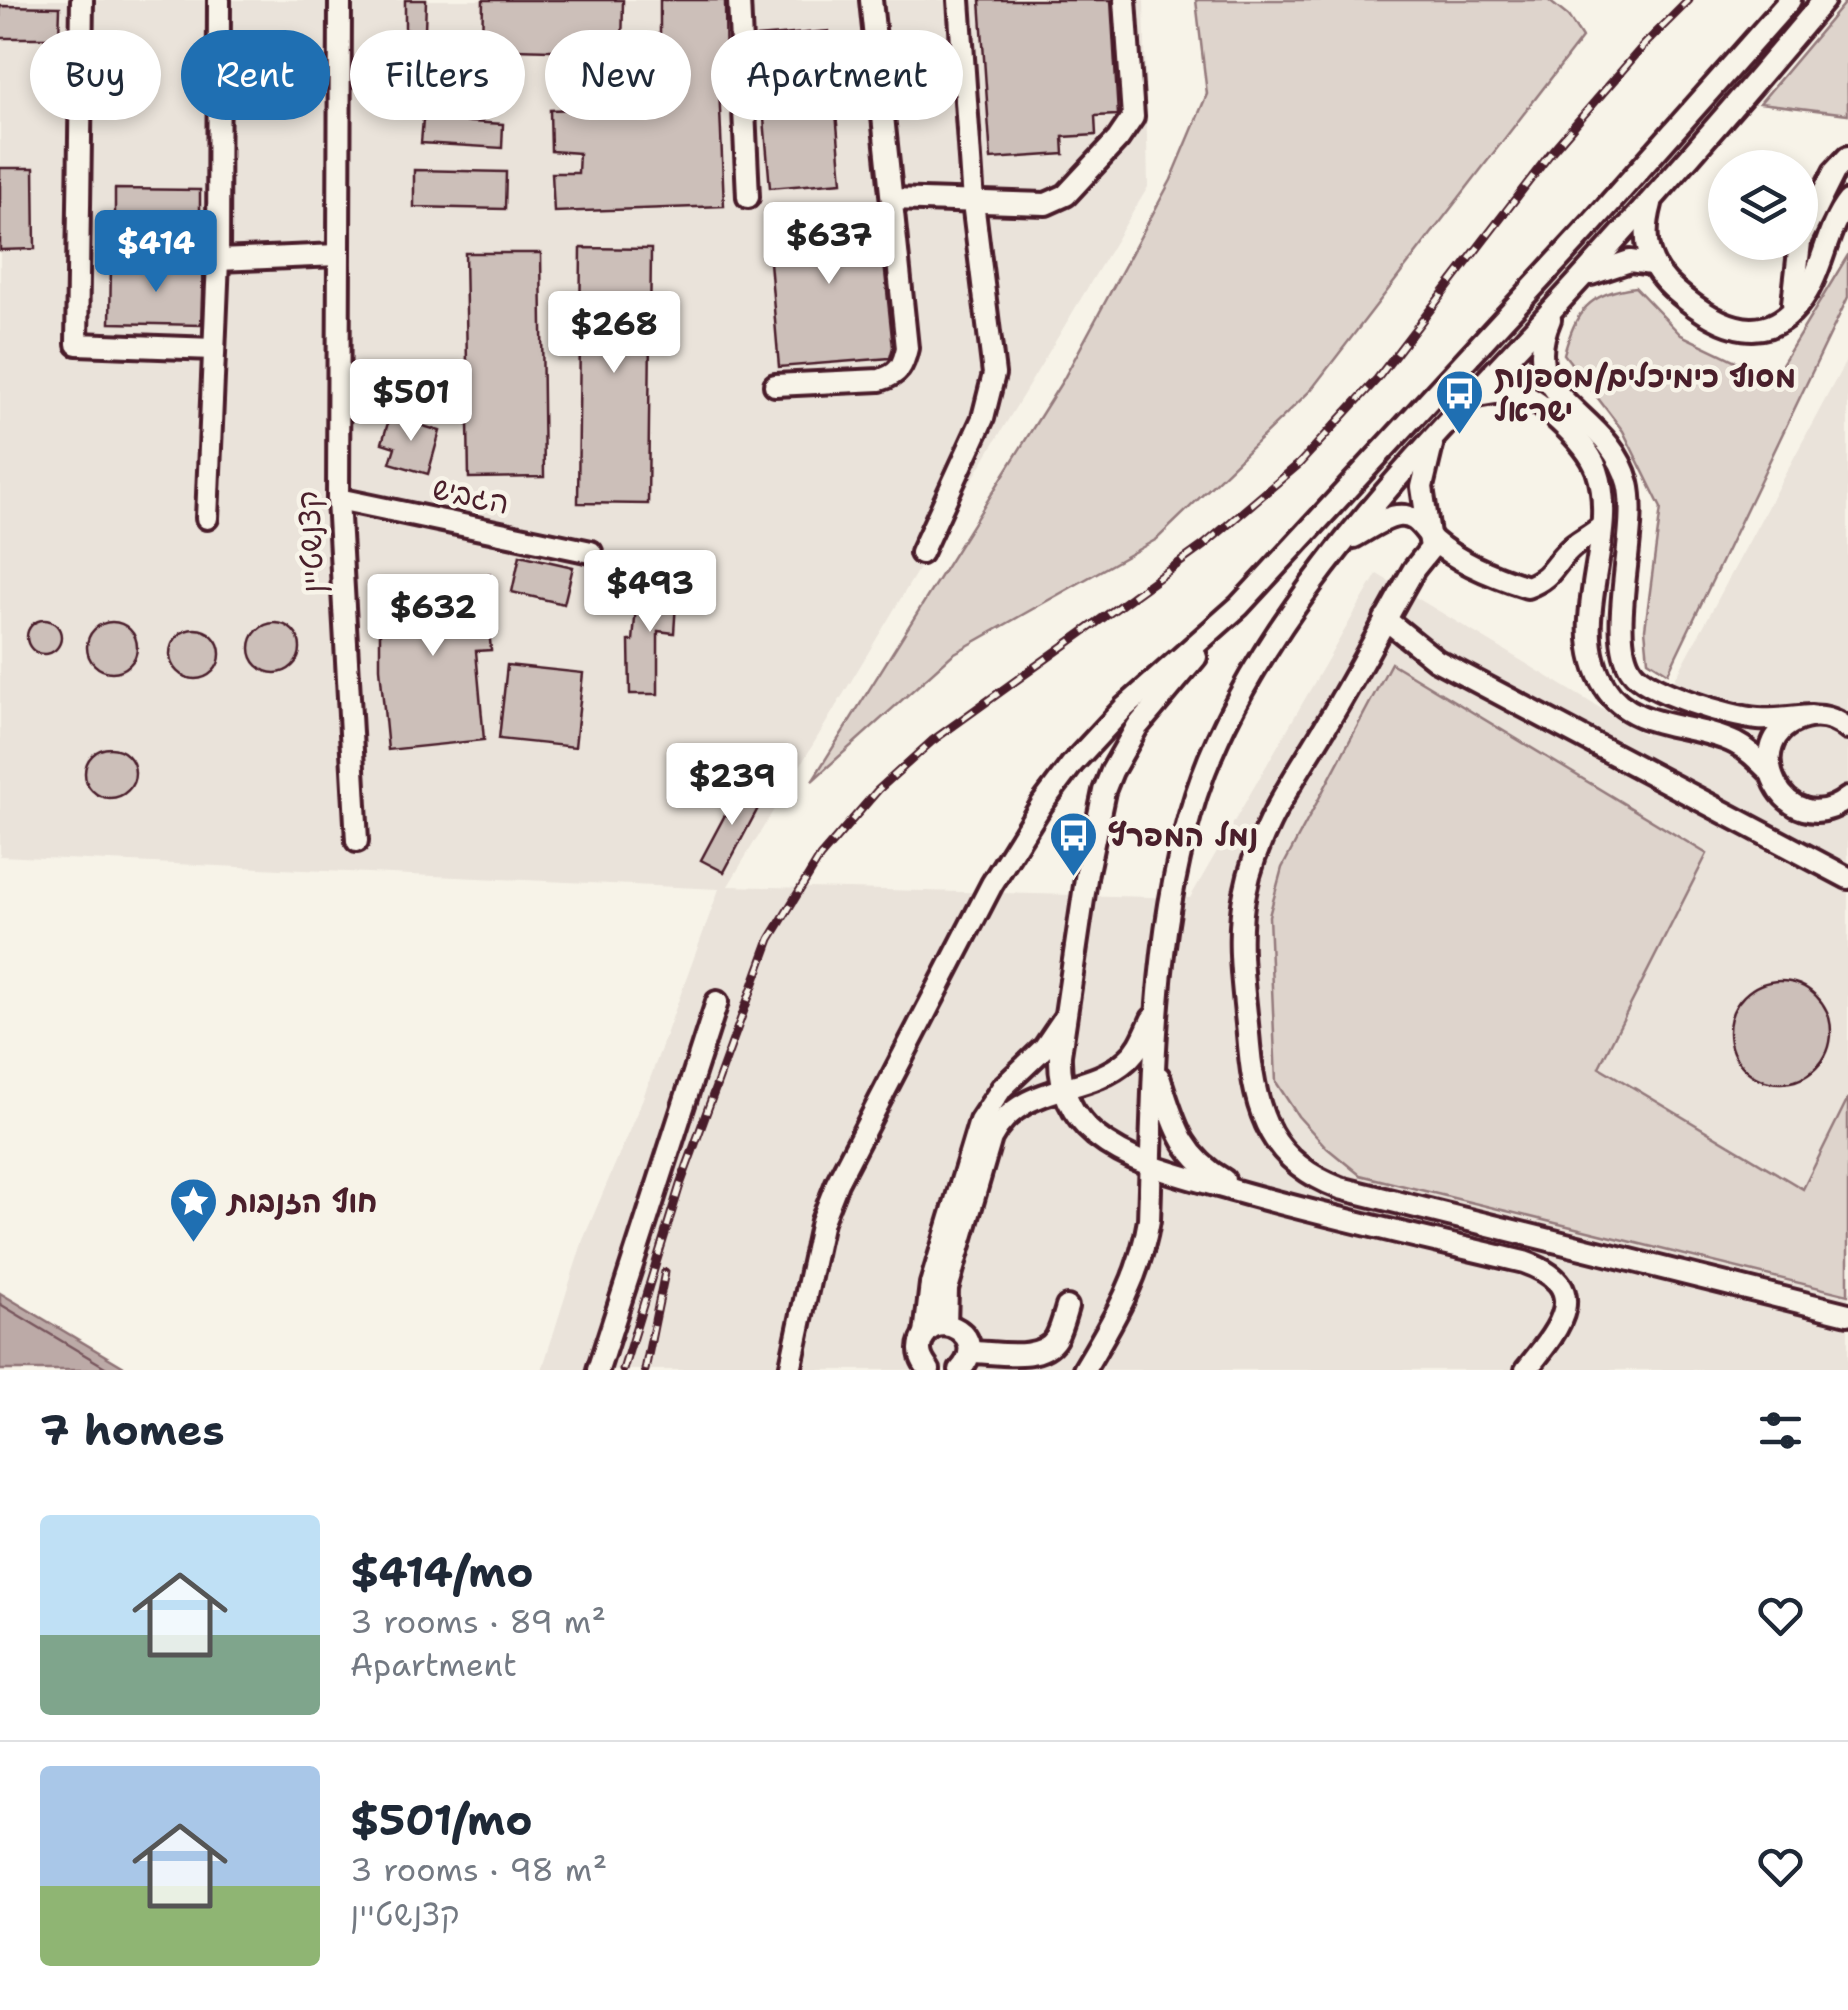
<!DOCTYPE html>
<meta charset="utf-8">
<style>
:root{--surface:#fff;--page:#f6f6f7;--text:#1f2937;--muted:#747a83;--line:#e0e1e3;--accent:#1f6fb2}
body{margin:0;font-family:"Shantell Sans","Playpen Sans Hebrew",sans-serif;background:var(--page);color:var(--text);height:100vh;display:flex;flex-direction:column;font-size:38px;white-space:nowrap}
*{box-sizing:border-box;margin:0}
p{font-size:32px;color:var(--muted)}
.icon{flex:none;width:55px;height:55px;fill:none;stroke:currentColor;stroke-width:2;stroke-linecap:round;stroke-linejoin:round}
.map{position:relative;height:1370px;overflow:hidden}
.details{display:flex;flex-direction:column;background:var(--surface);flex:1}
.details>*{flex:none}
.banner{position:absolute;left:30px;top:30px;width:1000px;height:90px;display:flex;gap:20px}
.fabs{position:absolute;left:1708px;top:150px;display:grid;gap:20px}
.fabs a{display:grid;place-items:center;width:110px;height:110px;border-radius:50%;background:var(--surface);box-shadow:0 5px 15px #0003;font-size:50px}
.price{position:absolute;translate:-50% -85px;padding:0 22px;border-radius:10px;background:#fff;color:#222;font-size:32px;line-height:65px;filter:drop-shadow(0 2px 5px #0008)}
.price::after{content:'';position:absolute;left:50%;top:60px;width:30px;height:22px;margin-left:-15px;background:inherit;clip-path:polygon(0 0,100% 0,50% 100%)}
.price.active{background:var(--accent);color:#fff}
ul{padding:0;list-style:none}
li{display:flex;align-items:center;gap:30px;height:250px;padding:0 40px}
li+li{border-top:2px solid var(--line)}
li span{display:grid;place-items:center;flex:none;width:280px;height:200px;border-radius:10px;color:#555}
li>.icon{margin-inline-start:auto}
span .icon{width:120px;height:120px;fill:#fffc;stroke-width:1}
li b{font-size:42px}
h2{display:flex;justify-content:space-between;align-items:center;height:120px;padding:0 40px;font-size:42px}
.tag{padding:0 35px;border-radius:45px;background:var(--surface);box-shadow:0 5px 15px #0003;font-size:35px;line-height:90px}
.tag.active{background:var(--accent);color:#fff}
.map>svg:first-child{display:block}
.built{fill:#eae3da}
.green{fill:#ded4cc;stroke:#947a7c;stroke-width:2.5}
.water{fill:#bcaaa7;stroke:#8e7275;stroke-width:2.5}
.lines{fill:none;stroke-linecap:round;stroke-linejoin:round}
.shore{stroke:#78575d;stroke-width:2.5}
.building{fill:#ccbfb9;stroke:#4a1f2b;stroke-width:2.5}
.minor-casing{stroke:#4a1f2b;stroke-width:28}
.minor{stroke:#f7f3e8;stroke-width:20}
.rail-casing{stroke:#4a1f2b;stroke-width:9}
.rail{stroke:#f7f3e8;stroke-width:5;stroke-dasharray:15;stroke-linecap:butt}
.labels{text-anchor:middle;stroke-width:9;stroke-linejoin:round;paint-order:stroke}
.poi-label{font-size:30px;font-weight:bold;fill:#4a1f2b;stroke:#f7f3e8;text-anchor:start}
.street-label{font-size:30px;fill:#4a1f2b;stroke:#f7f3e8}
</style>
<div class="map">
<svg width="1848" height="1370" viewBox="0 0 1848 1370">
<rect width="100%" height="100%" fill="#f7f3e8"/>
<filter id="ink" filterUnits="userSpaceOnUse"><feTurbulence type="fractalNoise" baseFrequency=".01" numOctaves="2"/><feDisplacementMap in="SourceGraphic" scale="20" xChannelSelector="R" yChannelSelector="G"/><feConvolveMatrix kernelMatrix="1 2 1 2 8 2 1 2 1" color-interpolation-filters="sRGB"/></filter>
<g filter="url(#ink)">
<path class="built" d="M0 0H1144L1148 187 728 886 1190 898 1377 574 1645 735 1848 357V1370H542L583 1240 643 1098 719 889 0 856Z"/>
<g class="green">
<path d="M1196 0H1548L1568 16 1582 38 1311 390 1157 539 953 654 812 781 1063 380 1171 180 1207 94Z"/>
<path d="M1847 0 1848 114 1760 103Z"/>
<path d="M1848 255V297L1668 673 1648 660 1645 629 1661 508 1623 431 1564 354C1576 311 1588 293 1635 287L1681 335 1773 379Z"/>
<path d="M1391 663 1707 854 1599 1067 1803 1189 1848 1098V1295L1360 1175 1327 1148 1298 1116 1276 1082 1269 916 1282 868Z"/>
</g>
<path class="water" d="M0 1293 5 1296 129 1370H0Z"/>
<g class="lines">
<path class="shore" d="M0 1304 110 1370"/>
</g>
<g class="building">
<path d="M405 0H426L425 30H405Z"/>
<path d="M483 0H623L622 52 482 48Z"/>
<path d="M660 0H725L726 85H719L724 206 554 212 552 173H578L579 153 551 151 550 110 660 106Z"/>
<path d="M980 0H1111L1118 115 1095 116 1096 135 1063 137 1064 154 991 159Z"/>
<path d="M0 6 60 7 59 38H0Z"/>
<path d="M829 31 842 182 770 188 757 37Z"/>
<path d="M423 119 503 124 502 148 421 143Z"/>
<path d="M0 168H34L35 249 0 250Z"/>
<path d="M414 170 506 172 505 209 414 207Z"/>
<path d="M115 189 200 190V226L115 225Z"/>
<path d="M878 206 893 347 890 358 779 367 766 215Z"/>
<path d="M581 248 651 249 648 504 578 503Z"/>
<path d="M465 253H541L544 477 469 478Z"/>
<path d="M111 265 203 266 201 325 110 323Z"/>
<path d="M390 416 440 431 428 474 390 463 395 447 382 443Z"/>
<path d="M520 555 573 567 564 604 512 592Z"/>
<path d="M490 574 494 609 487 610 491 650 476 651 484 740 388 750 380 668V626L374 584Z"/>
<path d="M638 584 677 587 674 633 658 631V694H630L629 641H633Z"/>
<circle cx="44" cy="637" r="17"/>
<circle cx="112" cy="647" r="25"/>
<circle cx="275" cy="648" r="25"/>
<circle cx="195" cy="654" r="25"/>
<path d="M507 665 583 673 575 747 499 739Z"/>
<circle cx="110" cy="773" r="25"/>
<path d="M741 785 764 797 724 872 701 860Z"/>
<circle cx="1780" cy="1032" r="51"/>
</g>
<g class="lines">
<defs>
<g id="minor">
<path d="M82 0 77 344 214 349"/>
<path d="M340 0 338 499 357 841"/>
<path d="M739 0 748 197"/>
<path d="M892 199 1046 204 1066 195 1118 139 1133 117 1125 0"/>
<path d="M1651 204C1641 241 1647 267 1677 292 1719 328 1770 353 1807 292 1824 264 1827 227 1848 201"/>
<path d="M1800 240 1834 172 1848 157"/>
<path d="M218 260 338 255"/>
<path d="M1591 274 1630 261 1651 264"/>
<path d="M1793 303 1800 242"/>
<path d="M1550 319C1514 403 1608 408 1628 483 1640 531 1605 635 1632 671 1647 692 1731 717 1758 719 1775 720 1794 717 1811 716"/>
<path d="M775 385 880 380C899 374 903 366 907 348L871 0"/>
<path d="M1472 397C1517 388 1526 390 1560 422 1574 435 1590 451 1597 470 1621 539 1564 622 1605 687 1632 731 1694 722 1735 743 1749 750 1759 761 1770 772"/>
<path d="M1432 445 1422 487 1431 548 1414 569C1385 620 1358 672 1328 722 1296 777 1257 829 1245 893 1235 941 1245 996 1249 1045 1255 1114 1271 1162 1340 1188L1848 1314"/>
<path d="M338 499 591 552"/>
<path d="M207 518 218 260 219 0"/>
<path d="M1354 537C1367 530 1383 518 1397 516 1417 513 1423 530 1434 541 1459 563 1495 577 1527 587 1553 577 1551 567 1569 550 1578 541 1591 536 1602 526"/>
<path d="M921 553 983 418 994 374 973 202 959 0"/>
<path d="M1385 619 1436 660 1848 878"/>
<path d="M1196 657 1137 727 1112 771 1104 791 1087 872 1060 1055C1059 1087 1070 1114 1095 1135 1135 1167 1188 1177 1236 1191 1331 1218 1428 1239 1524 1262 1596 1287 1558 1330 1526 1370"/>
<path d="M1848 729C1836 719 1821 714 1805 718 1732 737 1785 848 1848 798"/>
<path d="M1159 1077C1174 1122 1180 1155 1224 1180"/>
<path d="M946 1325 947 1289 991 1138C1021 1081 1087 1096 1127 1060 1140 1049 1145 1034 1152 1019"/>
<path d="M925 1335 931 1284 980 1121 1002 1088 1044 1048 1063 1020"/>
<path d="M970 1352C995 1352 1041 1363 1056 1338 1061 1329 1064 1317 1067 1307"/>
<path d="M598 1370 717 1002"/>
<path d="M790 1370 822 1221 837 1183 992 884 1042 804 1072 764 1124 708 1239 606 1594 221 1790 0"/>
<path d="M929 1370C922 1361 917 1352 922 1340 937 1306 991 1337 960 1370"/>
<path d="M1084 1370C1113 1321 1140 1277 1149 1220 1154 1077 1152 933 1196 795 1255 614 1423 450 1550 312 1644 210 1735 106 1824 0"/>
</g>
</defs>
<use href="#minor" class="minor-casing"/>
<use href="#minor" class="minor"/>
<defs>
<g id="rail">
<path d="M623 1370 680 1185 770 939 820 857 878 790 932 741 1204 545 1299 464 1377 379 1553 150 1645 44 1689 0"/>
<path d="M645 1370 665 1272"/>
</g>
</defs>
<use href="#rail" class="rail-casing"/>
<use href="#rail" class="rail"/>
</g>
</g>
<defs>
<symbol id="bus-pin" viewBox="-11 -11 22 30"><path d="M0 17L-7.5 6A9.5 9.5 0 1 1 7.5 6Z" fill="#1f6fb2" stroke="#f7f3e8"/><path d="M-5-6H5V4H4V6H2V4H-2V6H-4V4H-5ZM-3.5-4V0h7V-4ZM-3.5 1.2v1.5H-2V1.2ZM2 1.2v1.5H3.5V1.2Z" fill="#fff"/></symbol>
<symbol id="sight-pin" viewBox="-11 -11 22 30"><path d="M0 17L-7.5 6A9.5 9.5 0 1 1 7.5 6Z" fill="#1f6fb2" stroke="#f7f3e8"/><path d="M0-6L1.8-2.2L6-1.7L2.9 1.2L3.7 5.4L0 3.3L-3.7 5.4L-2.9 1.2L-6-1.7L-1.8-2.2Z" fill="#fff"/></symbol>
</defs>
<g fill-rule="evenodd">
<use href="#bus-pin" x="1432" y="366" width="55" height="75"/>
<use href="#bus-pin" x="1046" y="808" width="55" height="75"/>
<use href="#sight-pin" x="166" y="1174" width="55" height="75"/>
</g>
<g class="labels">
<g class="poi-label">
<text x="1494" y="387">מסוף כימיכלים/מספנות<tspan x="1494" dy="34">ישראל</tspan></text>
<text x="1108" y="846">נמל המפרץ</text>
<text x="228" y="1212">חוף הזנבות</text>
</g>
<g class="street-label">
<text transform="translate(471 496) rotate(12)" y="10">הגביש</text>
<text transform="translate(311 542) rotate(-93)" y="10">קצנשטיין</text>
</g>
</g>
</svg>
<div class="fabs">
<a><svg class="icon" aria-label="layers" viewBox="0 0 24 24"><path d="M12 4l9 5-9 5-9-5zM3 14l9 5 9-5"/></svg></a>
</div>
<b class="price" style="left:829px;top:287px">$637</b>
<b class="price active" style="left:156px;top:295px">$414</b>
<b class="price" style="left:614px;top:376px">$268</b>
<b class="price" style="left:411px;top:444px">$501</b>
<b class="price" style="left:650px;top:635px">$493</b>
<b class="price" style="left:433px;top:659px">$632</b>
<b class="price" style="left:732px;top:828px">$239</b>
<div class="banner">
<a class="tag">Buy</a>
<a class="tag active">Rent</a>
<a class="tag">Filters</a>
<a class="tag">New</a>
<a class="tag">Apartment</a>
</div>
</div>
<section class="details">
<h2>7 homes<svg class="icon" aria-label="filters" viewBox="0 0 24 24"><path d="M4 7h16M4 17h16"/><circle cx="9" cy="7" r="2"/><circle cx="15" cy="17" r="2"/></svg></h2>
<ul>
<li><span style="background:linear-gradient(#bfe0f5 60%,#7fa58c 0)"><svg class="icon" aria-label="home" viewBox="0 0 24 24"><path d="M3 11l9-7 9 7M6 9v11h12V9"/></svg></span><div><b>$414/mo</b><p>3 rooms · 89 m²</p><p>Apartment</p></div><svg class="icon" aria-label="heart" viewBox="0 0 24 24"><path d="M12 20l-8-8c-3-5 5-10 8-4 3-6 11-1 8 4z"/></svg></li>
<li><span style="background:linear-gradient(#a9c7e8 60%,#8fb573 0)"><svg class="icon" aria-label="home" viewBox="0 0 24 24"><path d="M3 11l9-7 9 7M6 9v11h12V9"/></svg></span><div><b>$501/mo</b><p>3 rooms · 98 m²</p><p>קצנשטיין</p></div><svg class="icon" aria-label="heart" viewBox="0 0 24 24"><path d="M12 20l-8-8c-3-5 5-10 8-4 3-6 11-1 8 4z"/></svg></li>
</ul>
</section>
